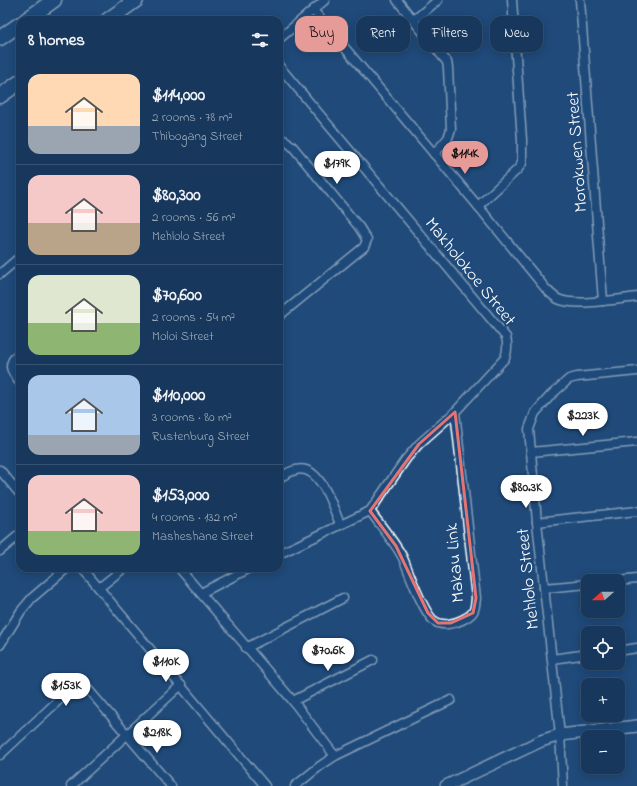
<!DOCTYPE html>
<meta charset="utf-8">
<style>
:root{--surface:#17385c;--page:#203f62;--text:#f1f3f6;--muted:#9eacbb;--line:#365272;--accent:#e69b98}
body{margin:0;font-family:"Indie Flower",sans-serif;background:var(--page);color:var(--text);height:100vh;display:flex;flex-direction:column;font-size:15px;white-space:nowrap}
*{box-sizing:border-box;margin:0}
p{font-size:13px;color:var(--muted)}
.icon{flex:none;width:22px;height:22px;fill:none;stroke:currentColor;stroke-width:2;stroke-linecap:round;stroke-linejoin:round}
.map{position:relative;flex:1;overflow:hidden}
.drawer{position:absolute;left:16px;top:16px;width:267px;height:556px;display:flex;flex-direction:column;background:var(--surface);border-radius:12px;box-shadow:0 2px 10px #0003,0 0 0 1px var(--line)}
.drawer>*{flex:none}
.guide{position:absolute;left:295px;top:16px;width:282px;height:36px;display:flex;gap:8px}
.needle{width:26px;rotate:250deg}
.tools{position:absolute;left:581px;top:574px;display:grid;gap:8px}
.tools a{display:grid;place-items:center;width:44px;height:44px;border-radius:8px;background:var(--surface);box-shadow:0 2px 10px #0003,0 0 0 1px var(--line);font-size:20px}
.price{position:absolute;translate:-50% -34px;padding:0 9px;border-radius:14px;background:#fff;color:#222;font-size:13px;line-height:26px;filter:drop-shadow(0 1px 2px #0008)}
.price::after{content:'';position:absolute;left:50%;top:24px;width:12px;height:9px;margin-left:-6px;background:inherit;clip-path:polygon(0 0,100% 0,50% 100%)}
.price.on{background:var(--accent);color:#111}
ul{padding:0;list-style:none}
li{display:flex;align-items:center;gap:12px;height:100px;padding:0 12px}
li+li{border-top:1px solid var(--line)}
li span{display:grid;place-items:center;flex:none;width:112px;height:80px;border-radius:12px;color:#555}
li>.icon{margin-inline-start:auto}
span .icon{width:48px;height:48px;fill:#fffc;stroke-width:1}
li b{font-size:17px}
h2{display:flex;justify-content:space-between;align-items:center;height:48px;padding:0 12px;font-size:17px}
.tag{padding:0 14px;border-radius:12px;background:var(--surface);box-shadow:0 2px 10px #0003,0 0 0 1px var(--line);font-size:14px;line-height:36px}
.tag.on{background:var(--accent);color:#111}
.map>svg:first-child{display:block}
.lines{fill:none;stroke-linecap:round;stroke-linejoin:round}
.street-casing{stroke:#fff;stroke-width:11}
.secondary-casing{stroke:#fff;stroke-width:14}
.highway-casing{stroke:#fff;stroke-width:17}
.street{stroke:#1f4a7a;stroke-width:8}
.secondary{stroke:#1f4a7a;stroke-width:11}
.highway{stroke:#1f4a7a;stroke-width:14}
.marked{fill:none;stroke:#e47373;stroke-width:3;stroke-linejoin:round}
.labels{text-anchor:middle;stroke-width:4;stroke-linejoin:round;paint-order:stroke}
.street-label{font-size:18px;fill:#fff;stroke:#1f4a7a}
</style>
<div class="map">
<svg width="637" height="786" viewBox="0 0 637 786">
<rect width="100%" height="100%" fill="#1f4a7a"/>
<filter id="ink" filterUnits="userSpaceOnUse"><feTurbulence type="fractalNoise" baseFrequency=".025" numOctaves="2"/><feDisplacementMap in="SourceGraphic" scale="8" xChannelSelector="R" yChannelSelector="G"/><feConvolveMatrix kernelMatrix="1 2 1 2 8 2 1 2 1" color-interpolation-filters="sRGB"/></filter>
<g filter="url(#ink)">
<g class="lines">
<defs>
<g id="street">
<path d="M397 0 447 62 448 68 451 129 448 138 434 154"/>
<path d="M580 0 603 301"/>
<path d="M313 10 478 206 546 289C550 293 554 297 558 299 574 307 619 299 637 297"/>
<path d="M414 20 438 0"/>
<path d="M279 39 325 0"/>
<path d="M279 66 506 337C508 345 508 350 505 358L455 412 419 444 406 459 370 511 279 554"/>
<path d="M279 138 286 141 293 147 359 227 367 240 364 247 279 316"/>
<path d="M478 206 518 169 522 163V140L512 0"/>
<path d="M0 274 20 257"/>
<path d="M20 352C6 364 10 370 20 383"/>
<path d="M531 452 637 442"/>
<path d="M0 470 20 494"/>
<path d="M279 478C284 475 290 471 296 470 320 463 333 508 340 524"/>
<path d="M370 511C381 526 393 540 402 556 410 573 421 608 433 620 441 627 454 624 462 620 474 614 475 611 476 598L455 412"/>
<path d="M537 522 637 511"/>
<path d="M0 551 20 534"/>
<path d="M82 568 265 786"/>
<path d="M179 568 293 701 335 756"/>
<path d="M618 581 637 579"/>
<path d="M99 588 124 568"/>
<path d="M544 588 588 584"/>
<path d="M201 593 250 568"/>
<path d="M0 645 21 611 32 598 67 568"/>
<path d="M246 648 343 598"/>
<path d="M618 651 637 648"/>
<path d="M552 659 588 654"/>
<path d="M293 701 373 660"/>
<path d="M0 755 76 684 81 683 87 688 171 786"/>
<path d="M71 786 181 685"/>
<path d="M295 786 320 766 335 756 451 700"/>
<path d="M563 786 560 735 537 522 529 429 535 413 551 395 569 379 577 377 637 371"/>
</g>
<path id="secondary" d="M446 786 541 741 560 735 637 726"/>
<g id="highway">
<path d="M26 20 54 0"/>
<path d="M108 20 136 0"/>
<path d="M0 38 20 24"/>
<path d="M0 96 20 82"/>
</g>
</defs>
<use href="#street" class="street-casing"/>
<use href="#secondary" class="secondary-casing"/>
<use href="#highway" class="highway-casing"/>
<use href="#street" class="street"/>
<use href="#secondary" class="secondary"/>
<use href="#highway" class="highway"/>
</g>
</g>
<path d="M0 0H637V786H0ZM455 412 476 598 473 613 451 623H438L428 613 396 546 370 511 419 444Z" fill="#1f4a7a" fill-opacity=".55" fill-rule="evenodd"/>
<path class="marked" d="M455 412 476 598 473 613 451 623H438L428 613 396 546 370 511 419 444Z"/>
<g class="labels">
<g class="street-label">
<text transform="translate(576 152) rotate(-94)" y="6">Morokwen Street</text>
<text transform="translate(471 271) rotate(51)" y="6">Makholokoe Street</text>
<text transform="translate(454 563) rotate(-95)" y="6">Makau Link</text>
<text transform="translate(527 579) rotate(-96)" y="6">Mehlolo Street</text>
</g>
</g>
</svg>
<div class="tools">
<a><svg class="needle" viewBox="-14 -14 28 28"><path d="M0-13l5 13h-10z" fill="#e53935"/><path d="M0 13l5-13h-10z" fill="#9eacbb"/></svg></a>
<a><svg class="icon" aria-label="locate" viewBox="0 0 24 24"><circle cx="12" cy="12" r="6"/><path d="M12 2v4M12 18v4M2 12h4M18 12h4"/></svg></a>
<a>+</a>
<a>−</a>
</div>
<b class="price on" style="left:465px;top:175px">$114K</b>
<b class="price" style="left:337px;top:185px">$179K</b>
<b class="price" style="left:583px;top:437px">$223K</b>
<b class="price" style="left:526px;top:509px">$80.3K</b>
<b class="price" style="left:328px;top:672px">$70.6K</b>
<b class="price" style="left:166px;top:683px">$110K</b>
<b class="price" style="left:66px;top:707px">$153K</b>
<b class="price" style="left:157px;top:754px">$218K</b>
<div class="guide">
<a class="tag on">Buy</a>
<a class="tag">Rent</a>
<a class="tag">Filters</a>
<a class="tag">New</a>
</div>
<section class="drawer">
<h2>8 homes<svg class="icon" aria-label="filters" viewBox="0 0 24 24"><path d="M4 7h16M4 17h16"/><circle cx="9" cy="7" r="2"/><circle cx="15" cy="17" r="2"/></svg></h2>
<ul>
<li><span style="background:linear-gradient(#ffd9b3 65%,#9aa5b1 0)"><svg class="icon" aria-label="home" viewBox="0 0 24 24"><path d="M3 11l9-7 9 7M6 9v11h12V9"/></svg></span><div><b>$114,000</b><p>2 rooms · 78 m²</p><p>Thibogang Street</p></div></li>
<li><span style="background:linear-gradient(#f6c9c9 60%,#b9a48a 0)"><svg class="icon" aria-label="home" viewBox="0 0 24 24"><path d="M3 11l9-7 9 7M6 9v11h12V9"/></svg></span><div><b>$80,300</b><p>2 rooms · 56 m²</p><p>Mehlolo Street</p></div></li>
<li><span style="background:linear-gradient(#dfe7d0 60%,#8fb573 0)"><svg class="icon" aria-label="home" viewBox="0 0 24 24"><path d="M3 11l9-7 9 7M6 9v11h12V9"/></svg></span><div><b>$70,600</b><p>2 rooms · 54 m²</p><p>Moloi Street</p></div></li>
<li><span style="background:linear-gradient(#a9c7e8 75%,#9aa5b1 0)"><svg class="icon" aria-label="home" viewBox="0 0 24 24"><path d="M3 11l9-7 9 7M6 9v11h12V9"/></svg></span><div><b>$110,000</b><p>3 rooms · 80 m²</p><p>Rustenburg Street</p></div></li>
<li><span style="background:linear-gradient(#f6c9c9 70%,#8fb573 0)"><svg class="icon" aria-label="home" viewBox="0 0 24 24"><path d="M3 11l9-7 9 7M6 9v11h12V9"/></svg></span><div><b>$153,000</b><p>4 rooms · 132 m²</p><p>Masheshane Street</p></div></li>
</ul>
</section>
</div>
